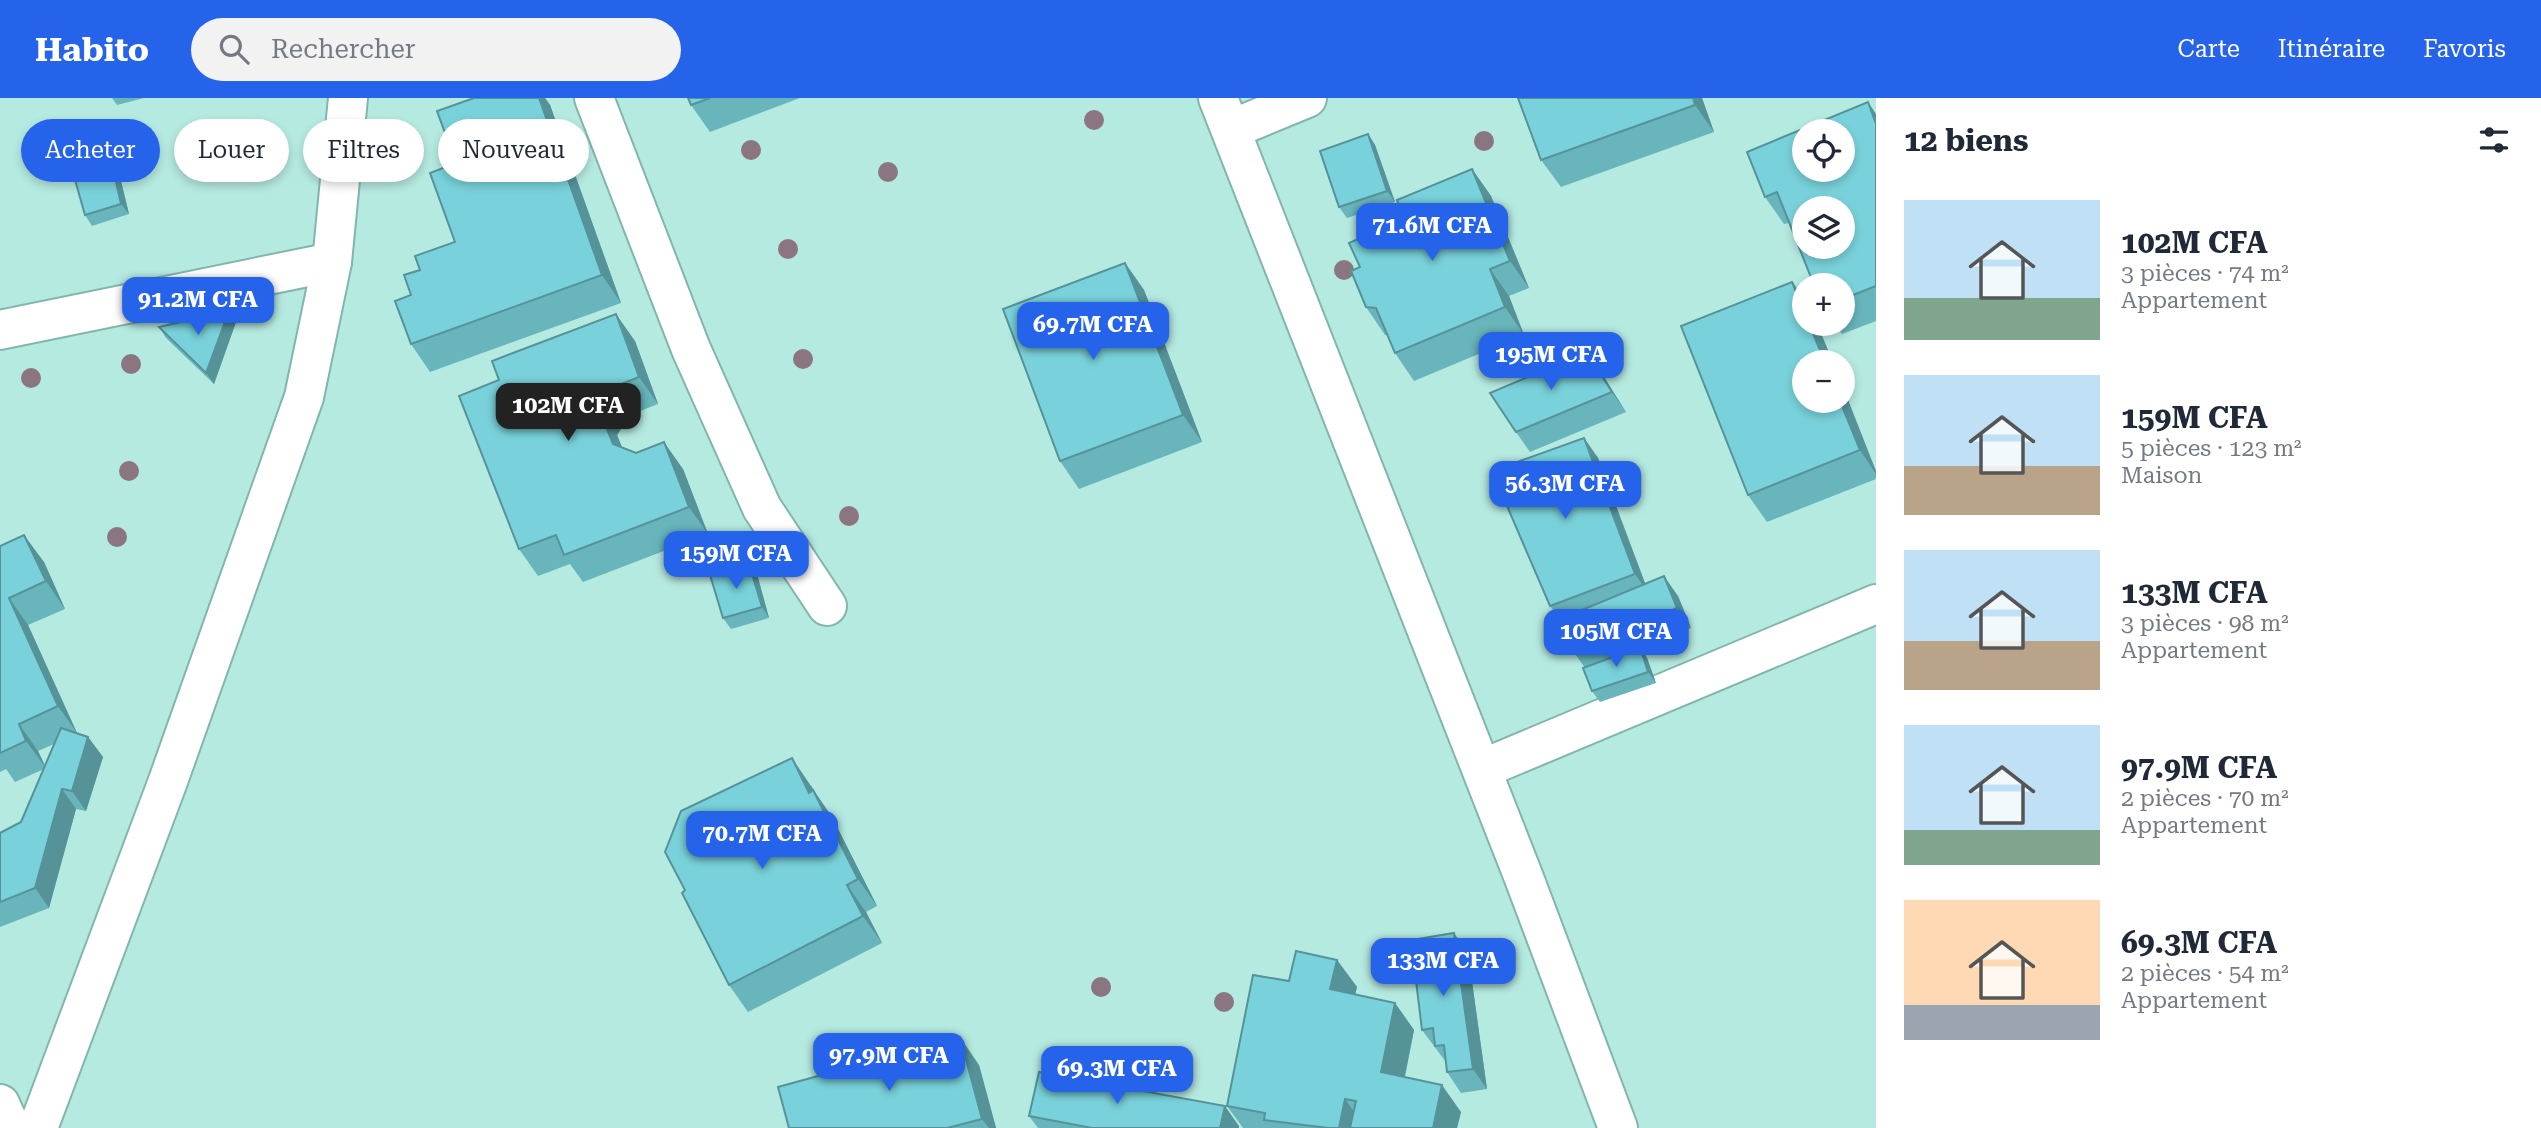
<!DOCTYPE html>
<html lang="fr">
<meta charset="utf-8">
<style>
:root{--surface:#fff;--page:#f2f2f3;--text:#1f2937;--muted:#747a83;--accent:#2563eb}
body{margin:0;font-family:"Roboto Serif",serif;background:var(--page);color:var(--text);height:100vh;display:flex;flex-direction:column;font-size:26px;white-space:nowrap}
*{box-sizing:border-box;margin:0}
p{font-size:23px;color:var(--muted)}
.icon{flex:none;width:38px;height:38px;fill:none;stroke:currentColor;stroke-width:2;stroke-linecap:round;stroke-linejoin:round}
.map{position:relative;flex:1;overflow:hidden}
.sheet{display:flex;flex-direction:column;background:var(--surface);width:665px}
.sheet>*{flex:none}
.guide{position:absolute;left:21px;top:21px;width:665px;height:63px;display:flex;gap:14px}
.tools{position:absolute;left:1792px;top:21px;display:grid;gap:14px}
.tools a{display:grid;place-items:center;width:63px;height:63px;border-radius:50%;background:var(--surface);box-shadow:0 4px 10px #0003;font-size:35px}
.price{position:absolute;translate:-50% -60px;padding:0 16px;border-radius:14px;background:var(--accent);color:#fff;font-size:23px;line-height:46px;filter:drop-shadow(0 2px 4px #0008)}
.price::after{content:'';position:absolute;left:50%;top:42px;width:21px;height:16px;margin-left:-10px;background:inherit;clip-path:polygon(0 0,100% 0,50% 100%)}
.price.on{background:#222;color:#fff}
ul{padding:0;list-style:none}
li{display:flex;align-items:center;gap:21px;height:175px;padding:0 28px}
li span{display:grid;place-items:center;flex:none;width:196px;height:140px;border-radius:0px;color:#555}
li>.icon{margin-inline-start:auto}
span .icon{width:84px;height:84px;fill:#fffc;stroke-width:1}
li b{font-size:30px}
h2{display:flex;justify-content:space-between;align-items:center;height:84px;padding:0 28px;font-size:30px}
.tag{padding:0 24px;border-radius:32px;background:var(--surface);box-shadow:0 4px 10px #0003;font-size:24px;line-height:63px}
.tag.on{background:var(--accent);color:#fff}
header{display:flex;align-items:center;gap:42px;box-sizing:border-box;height:98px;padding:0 35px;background:var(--accent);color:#fff}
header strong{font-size:33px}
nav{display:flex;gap:38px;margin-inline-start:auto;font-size:24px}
.search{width:490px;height:63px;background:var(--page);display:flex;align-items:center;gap:18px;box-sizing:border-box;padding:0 24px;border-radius:38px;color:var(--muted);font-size:26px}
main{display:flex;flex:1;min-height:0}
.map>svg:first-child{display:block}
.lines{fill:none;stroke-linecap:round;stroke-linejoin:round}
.minor-casing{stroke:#82b6ad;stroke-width:42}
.minor{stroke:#fff;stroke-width:38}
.tree{fill:#8b7581}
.wall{fill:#68b5bc;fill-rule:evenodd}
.shaded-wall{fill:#559399}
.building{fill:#79d2db;stroke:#559399;stroke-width:2;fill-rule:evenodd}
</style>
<header>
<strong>Habito</strong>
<div class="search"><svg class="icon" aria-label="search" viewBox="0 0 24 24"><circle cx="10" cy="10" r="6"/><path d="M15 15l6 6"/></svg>Rechercher</div>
<nav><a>Carte</a><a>Itinéraire</a><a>Favoris</a></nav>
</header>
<main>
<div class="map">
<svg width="1876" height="1030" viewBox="0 0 1876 1030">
<rect width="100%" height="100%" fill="#b5eae1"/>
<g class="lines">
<defs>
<g id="minor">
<path d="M594 0 691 251 762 410 827 508"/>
<path d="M1218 0 1524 780 1618 1030"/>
<path d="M1232 31 1307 0"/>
<path d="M0 232 332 164"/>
<path d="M1482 671 1876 506"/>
<path d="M0 1006 11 1030"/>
<path d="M38 1030 168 683 304 299 332 164 348 0"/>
</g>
</defs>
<use href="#minor" class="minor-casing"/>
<use href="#minor" class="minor"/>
</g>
<g class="tree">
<circle cx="1094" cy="22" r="10"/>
<circle cx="1484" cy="43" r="10"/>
<circle cx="751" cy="52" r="10"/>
<circle cx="888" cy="74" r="10"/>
<circle cx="788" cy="151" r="10"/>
<circle cx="1344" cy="172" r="10"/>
<circle cx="803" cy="261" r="10"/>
<circle cx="131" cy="266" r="10"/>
<circle cx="31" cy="280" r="10"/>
<circle cx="129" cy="373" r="10"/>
<circle cx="849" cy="418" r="10"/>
<circle cx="117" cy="439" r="10"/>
<circle cx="1101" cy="889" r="10"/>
<circle cx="1224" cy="904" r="10"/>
</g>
<g class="wall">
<path d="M112 0H144L117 7Z"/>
<path d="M474 0H545L550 7 621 205 430 274 411 246V197L420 172 455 144 456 65Z"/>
<path d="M688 0H800L710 34 691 7Z"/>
<path d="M1518 0H1702L1714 34 1561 89 1541 62Z"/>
<path d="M1876 16V223L1842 236 1834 226H1843V187L1789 125 1784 126 1765 99Z"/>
<path d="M103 27 110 38 129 116 92 128 85 117Z"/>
<path d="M1368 36 1375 47 1395 104 1347 120 1339 109Z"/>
<path d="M1472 71 1491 98 1529 190 1509 198 1524 237 1414 283 1395 255 1387 237H1385L1366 209 1360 169 1404 121Z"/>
<path d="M1125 165 1144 192 1202 344 1079 391 1060 363Z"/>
<path d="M1793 184 1804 201V226H1817L1833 264H1804L1843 303 1876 373V381L1767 424 1748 397Z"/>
<path d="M229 213 236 224 214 286 166 240 159 229Z"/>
<path d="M635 243 658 306 630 317 617 337 622 350 683 371 708 436 583 484 570 466 538 478 519 451Z"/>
<path d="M1587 254 1626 314 1530 354 1516 334Z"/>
<path d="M1584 340 1598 360 1645 485 1678 498 1691 530 1641 551 1647 560 1656 585 1600 604 1592 593 1585 570 1573 553 1561 523 1550 508Z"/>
<path d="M0 448 44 464 65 511 28 527 77 635 88 639 103 659 86 713 76 711 49 810 0 829V735L21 724 44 671 15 684 6 671 0 674ZM54 646 45 668 38 653Z"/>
<path d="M757 476 769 520 731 531 723 520Z"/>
<path d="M811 687 814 694 832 719 877 808 866 814 882 845 748 914 729 887Z"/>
<path d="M1468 855 1487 991 1461 995 1447 974 1446 964 1422 932Z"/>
<path d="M1337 862 1357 889 1355 896 1395 905 1414 932 1405 979 1461 1014 1457 1030H1243L1227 1008 1289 883Z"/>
<path d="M979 967 996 1030H789Z"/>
<path d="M1029 1018 1239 1028V1030H1038Z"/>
</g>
<g class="shaded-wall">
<path d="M539 0H545L550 7 621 205 602 177Z"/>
<path d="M1693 0H1702L1714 34 1695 7Z"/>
<path d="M1868 4 1876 16V26Z"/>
<path d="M103 27 110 38 129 116 121 106Z"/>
<path d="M1368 36 1375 47 1395 104 1387 93Z"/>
<path d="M1472 71 1491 98 1529 190 1510 163Z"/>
<path d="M1125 165 1144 192 1202 344 1183 317Z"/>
<path d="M1490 171 1509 198 1524 237 1505 209Z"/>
<path d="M1792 184 1804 201V213Z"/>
<path d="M229 213 236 224 214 286 206 275Z"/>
<path d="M616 216 635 243 658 306 639 279Z"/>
<path d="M1809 226H1817L1833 264H1825Z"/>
<path d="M1587 254 1601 274 1626 314 1612 294Z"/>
<path d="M1843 289 1876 373V376L1860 352 1840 303H1843Z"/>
<path d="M611 290 630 317 617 337 632 373 613 346 598 309Z"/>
<path d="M1584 340 1598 360 1649 496 1635 476Z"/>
<path d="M664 344 683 371 708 436 689 409Z"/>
<path d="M24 437 44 464 65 511 46 483Z"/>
<path d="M749 466 757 476 769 520 762 509Z"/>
<path d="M1664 478 1678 498 1691 530 1677 510Z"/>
<path d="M9 500 28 527 77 635 58 608Z"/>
<path d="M1640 549 1647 560 1656 585 1648 574Z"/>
<path d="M19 626 38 653 46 670 26 643Z"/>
<path d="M88 639 103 659 86 713 72 693Z"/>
<path d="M792 660 832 719 877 808 858 781 809 695Z"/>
<path d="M62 691 76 711 49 810 35 790Z"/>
<path d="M847 787 866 814 882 845 863 818Z"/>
<path d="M1454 835 1468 855 1487 991 1473 971Z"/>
<path d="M1337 862 1357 889 1350 919 1330 891Z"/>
<path d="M1395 905 1414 932 1400 1001 1381 974Z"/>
<path d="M960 939 979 967 996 1030H989L982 1021Z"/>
<path d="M1442 987 1461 1014 1457 1030H1433Z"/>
<path d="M1345 1001 1364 1028 1363 1030H1339Z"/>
<path d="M1225 1008 1239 1028V1030H1220Z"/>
</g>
<g class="building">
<path d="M474 0H539L602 177 411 246 395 203 411 197 404 177 420 172 415 158 455 144 430 75 456 65 437 13Z"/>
<path d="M688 0H710L691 7Z"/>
<path d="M1518 0H1693L1695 7 1541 62Z"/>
<path d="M1868 4 1876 26V188L1843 201V187H1814L1777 94 1765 99 1747 54ZM1804 33H1843V72H1804ZM1804 110H1843V149H1804Z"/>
<path d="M103 27 121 106 85 117 64 43Z"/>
<path d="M1368 36 1387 93 1339 109 1320 53Z"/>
<path d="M1472 71 1510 163 1490 171 1505 209 1395 255 1376 210 1366 209 1351 173 1360 169 1349 145 1404 121 1397 102Z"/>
<path d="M1125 165 1183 317 1060 363 1003 211Z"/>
<path d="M1792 184 1804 213V226H1809L1825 264H1804V303H1840L1860 352 1748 397 1681 228Z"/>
<path d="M229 213 206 275 159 229Z"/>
<path d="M616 216 639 279 611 290 598 309 613 346 636 355 664 344 689 409 564 457 556 437 519 451 459 298 499 282 492 263Z"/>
<path d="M1587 254 1612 294 1516 334 1490 295Z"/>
<path d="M1584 340 1635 476 1550 508 1492 373Z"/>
<path d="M24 437 46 483 9 500 58 608 19 626 26 643 0 655V448Z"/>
<path d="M749 466 762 509 723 520 710 477Z"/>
<path d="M1664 478 1677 510 1573 553 1560 521Z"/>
<path d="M1640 549 1648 574 1592 593 1583 570Z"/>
<path d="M61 630 88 639 72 693 62 691 35 790 0 804V735L21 724Z"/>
<path d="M792 660 809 695 813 692 858 781 847 787 863 818 729 887 682 795 685 792 665 754 681 713Z"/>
<path d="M1454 835 1473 971 1447 974 1444 947 1435 948 1433 930 1422 932 1411 842Z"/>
<path d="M1296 853 1337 862 1330 891 1395 905 1381 974 1442 987 1433 1030H1350L1356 1003 1345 1001 1339 1030H1328L1264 1022 1265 1015 1227 1008 1253 877 1289 883Z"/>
<path d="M960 939 982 1021 947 1030H789L778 989Z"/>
<path d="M1039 974 1225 1008 1220 1030H1092L1029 1018Z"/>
</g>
</svg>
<div class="tools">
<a><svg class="icon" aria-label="locate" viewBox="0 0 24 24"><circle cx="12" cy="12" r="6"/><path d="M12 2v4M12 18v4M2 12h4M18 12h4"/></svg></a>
<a><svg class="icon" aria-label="layers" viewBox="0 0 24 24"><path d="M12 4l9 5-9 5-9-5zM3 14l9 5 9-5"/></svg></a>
<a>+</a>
<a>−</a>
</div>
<b class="price" style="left:1432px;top:165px">71.6M CFA</b>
<b class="price" style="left:198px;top:239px">91.2M CFA</b>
<b class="price" style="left:1093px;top:264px">69.7M CFA</b>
<b class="price" style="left:1551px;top:294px">195M CFA</b>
<b class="price on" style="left:568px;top:345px">102M CFA</b>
<b class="price" style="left:1565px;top:423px">56.3M CFA</b>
<b class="price" style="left:736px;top:493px">159M CFA</b>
<b class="price" style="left:1616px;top:571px">105M CFA</b>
<b class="price" style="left:762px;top:773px">70.7M CFA</b>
<b class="price" style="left:1443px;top:900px">133M CFA</b>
<b class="price" style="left:889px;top:995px">97.9M CFA</b>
<b class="price" style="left:1117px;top:1008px">69.3M CFA</b>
<div class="guide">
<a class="tag on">Acheter</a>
<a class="tag">Louer</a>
<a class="tag">Filtres</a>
<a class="tag">Nouveau</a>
</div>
</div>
<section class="sheet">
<h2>12 biens<svg class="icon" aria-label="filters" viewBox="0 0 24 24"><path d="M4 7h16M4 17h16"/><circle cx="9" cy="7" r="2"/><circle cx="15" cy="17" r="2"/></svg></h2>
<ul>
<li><span style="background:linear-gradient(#bfe0f5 70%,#7fa58c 0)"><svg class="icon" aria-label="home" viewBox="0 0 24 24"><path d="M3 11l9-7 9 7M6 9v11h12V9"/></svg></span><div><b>102M CFA</b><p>3 pièces · 74 m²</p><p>Appartement</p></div></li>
<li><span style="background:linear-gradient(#bfe0f5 65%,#b9a48a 0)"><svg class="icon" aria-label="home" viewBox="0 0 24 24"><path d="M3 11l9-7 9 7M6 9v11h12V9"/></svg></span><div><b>159M CFA</b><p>5 pièces · 123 m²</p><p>Maison</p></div></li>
<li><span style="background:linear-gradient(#bfe0f5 65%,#b9a48a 0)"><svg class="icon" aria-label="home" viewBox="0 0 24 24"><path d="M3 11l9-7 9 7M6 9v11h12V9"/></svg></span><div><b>133M CFA</b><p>3 pièces · 98 m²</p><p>Appartement</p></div></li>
<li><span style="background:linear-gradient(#bfe0f5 75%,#7fa58c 0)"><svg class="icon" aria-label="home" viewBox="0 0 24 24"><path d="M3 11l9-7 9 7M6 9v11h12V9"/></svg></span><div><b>97.9M CFA</b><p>2 pièces · 70 m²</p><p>Appartement</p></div></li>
<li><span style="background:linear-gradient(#ffd9b3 75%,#9aa5b1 0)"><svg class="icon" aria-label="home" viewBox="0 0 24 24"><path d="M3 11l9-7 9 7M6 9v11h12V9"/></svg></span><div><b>69.3M CFA</b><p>2 pièces · 54 m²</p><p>Appartement</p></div></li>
</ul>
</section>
</main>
